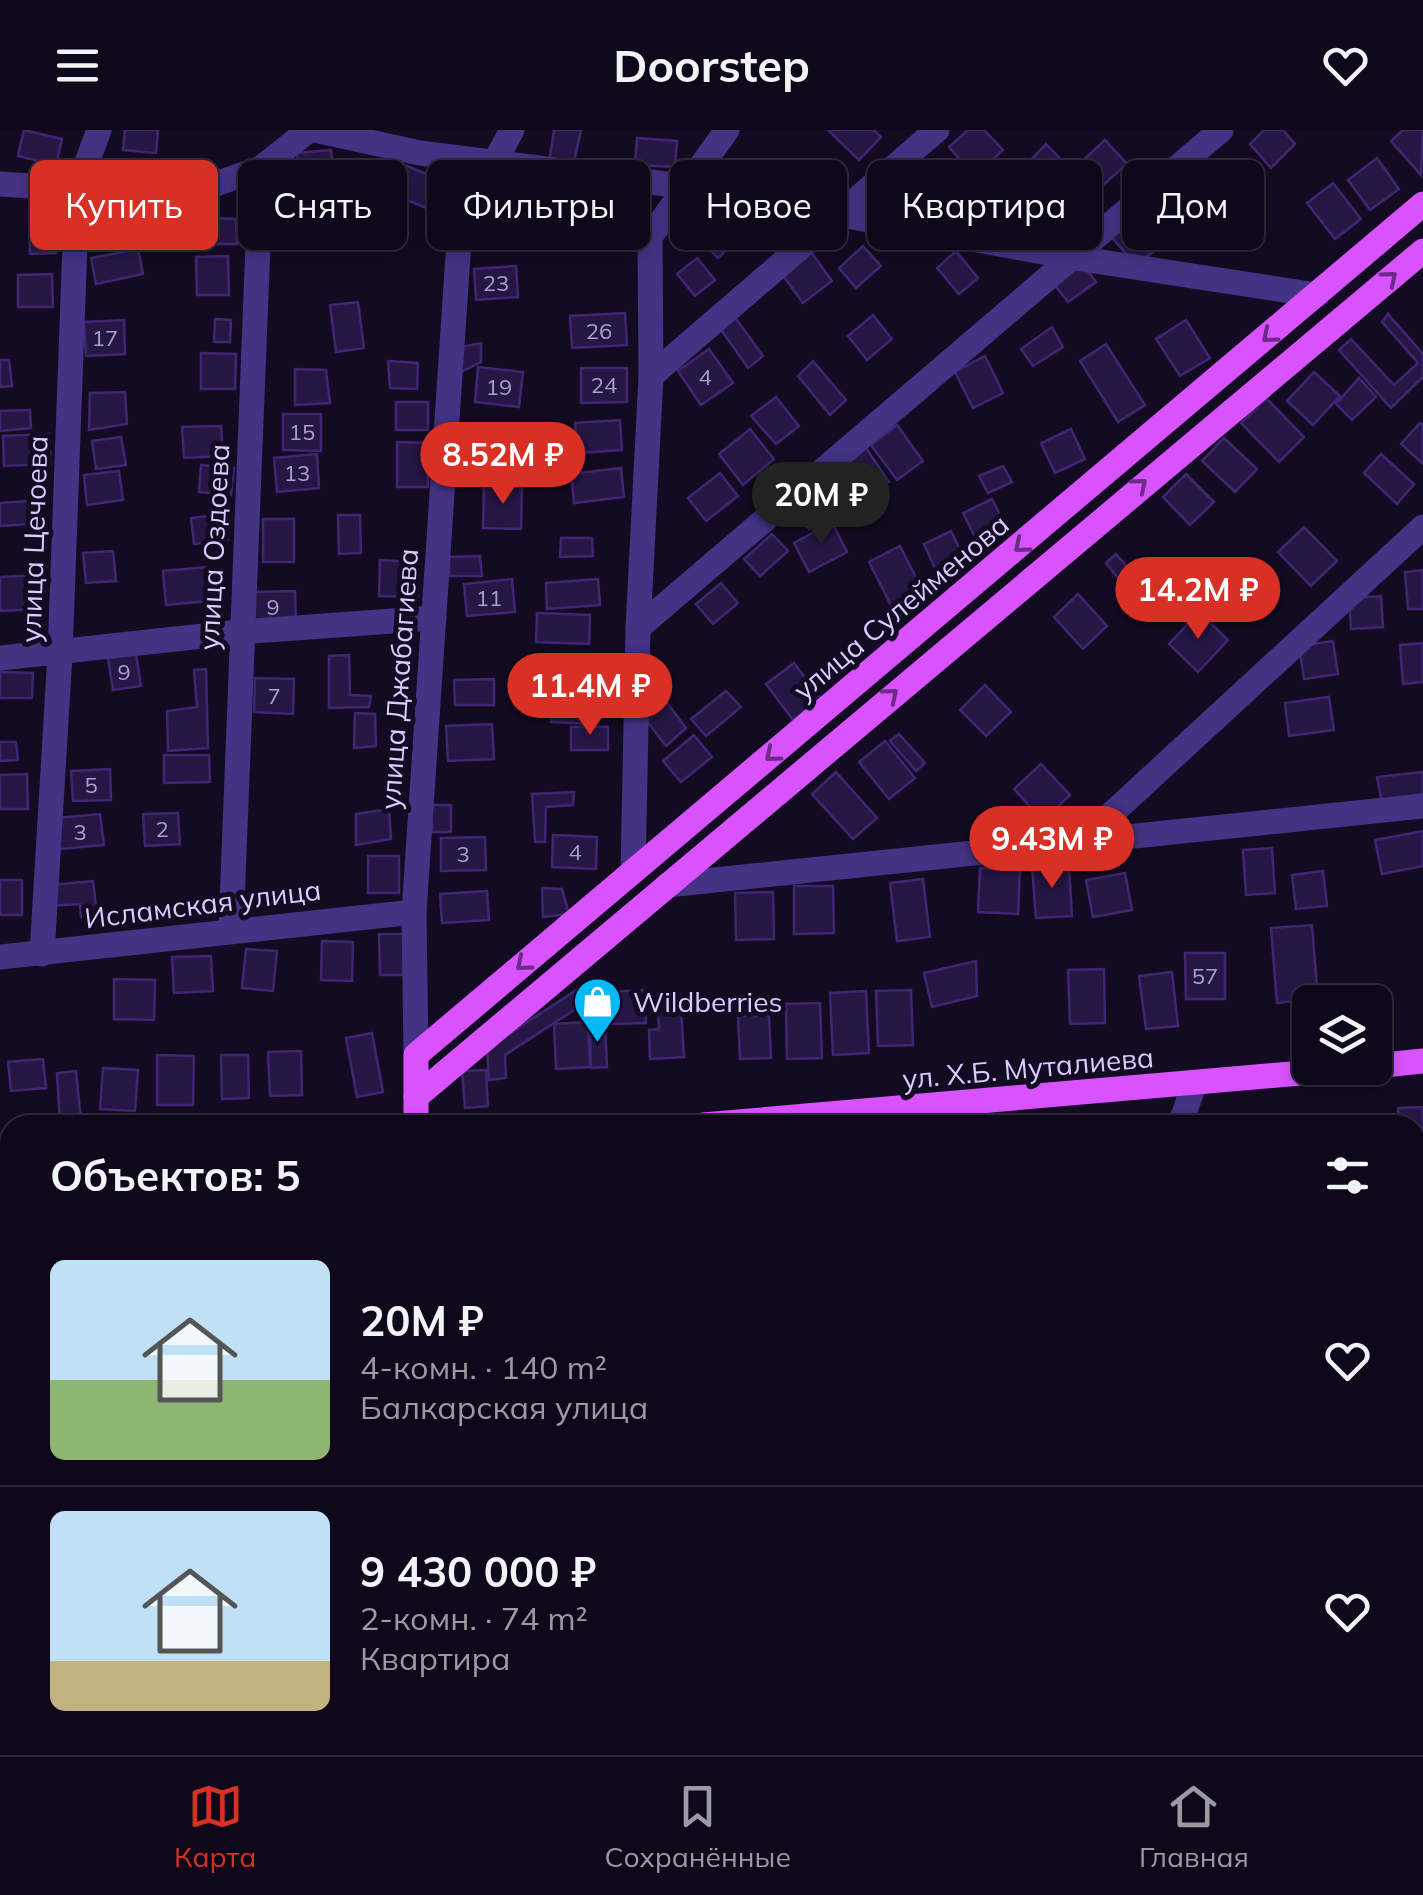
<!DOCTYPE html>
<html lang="ru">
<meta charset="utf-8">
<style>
:root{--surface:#0e081a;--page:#171123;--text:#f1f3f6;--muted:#9b9aa2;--line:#2e2939;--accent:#d93025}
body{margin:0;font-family:Mulish,sans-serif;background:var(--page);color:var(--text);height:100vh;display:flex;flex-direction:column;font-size:38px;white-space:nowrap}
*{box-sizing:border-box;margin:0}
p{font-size:32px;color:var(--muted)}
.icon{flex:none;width:55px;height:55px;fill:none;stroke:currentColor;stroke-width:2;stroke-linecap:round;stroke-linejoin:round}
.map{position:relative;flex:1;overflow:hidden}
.sheet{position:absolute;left:0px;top:985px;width:1425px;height:640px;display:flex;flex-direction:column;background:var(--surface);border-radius:30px 30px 0 0;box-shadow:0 5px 15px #0003,0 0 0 2px var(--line)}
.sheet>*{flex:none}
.guide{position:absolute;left:30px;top:30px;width:1365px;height:90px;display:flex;gap:20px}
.tools{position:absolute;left:1292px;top:855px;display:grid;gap:20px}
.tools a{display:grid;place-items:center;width:100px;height:100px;border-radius:15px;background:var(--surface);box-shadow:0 5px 15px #0003,0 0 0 2px var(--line);font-size:50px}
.price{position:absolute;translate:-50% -85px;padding:0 22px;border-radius:35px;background:var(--accent);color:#fff;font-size:32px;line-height:65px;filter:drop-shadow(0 2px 5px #0008)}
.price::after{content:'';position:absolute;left:50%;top:60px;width:30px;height:22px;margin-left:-15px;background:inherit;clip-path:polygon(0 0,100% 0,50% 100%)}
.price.current{background:#222;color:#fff}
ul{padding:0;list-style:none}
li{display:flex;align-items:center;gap:30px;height:250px;padding:0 50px}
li+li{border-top:2px solid var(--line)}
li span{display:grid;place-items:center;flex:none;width:280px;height:200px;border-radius:15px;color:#555}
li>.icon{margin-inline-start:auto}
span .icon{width:120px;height:120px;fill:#fffc;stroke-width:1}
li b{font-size:42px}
h2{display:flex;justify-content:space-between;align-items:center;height:120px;padding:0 50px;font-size:42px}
.chip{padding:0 35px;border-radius:15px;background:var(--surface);box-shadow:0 5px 15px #0003,0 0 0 2px var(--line);font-size:35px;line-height:90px}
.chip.current{background:var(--accent);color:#fff}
header{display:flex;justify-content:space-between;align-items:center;height:130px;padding:0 50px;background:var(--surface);font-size:45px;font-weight:700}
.menu{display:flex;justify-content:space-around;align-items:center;height:140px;border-top:2px solid var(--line);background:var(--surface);font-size:28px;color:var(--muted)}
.menu a{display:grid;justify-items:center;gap:5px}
.menu .current{color:var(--accent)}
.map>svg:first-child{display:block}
.building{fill:#261644;stroke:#402672;stroke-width:2.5}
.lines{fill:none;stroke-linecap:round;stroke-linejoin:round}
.minor{stroke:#423384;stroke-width:25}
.major{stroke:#d853ff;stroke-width:25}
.oneway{stroke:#6c2b85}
.labels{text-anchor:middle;stroke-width:10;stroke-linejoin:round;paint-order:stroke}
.number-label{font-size:22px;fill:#ac9ed0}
.street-label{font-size:28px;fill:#d9ccff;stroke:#130b22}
.poi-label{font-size:28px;fill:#d9ccff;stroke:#130b22;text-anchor:start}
</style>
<header><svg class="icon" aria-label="menu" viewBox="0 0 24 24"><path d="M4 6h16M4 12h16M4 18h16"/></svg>Doorstep<svg class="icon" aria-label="heart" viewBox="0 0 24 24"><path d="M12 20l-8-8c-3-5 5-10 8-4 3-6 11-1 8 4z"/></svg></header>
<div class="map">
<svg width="1423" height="1625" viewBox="0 0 1423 1625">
<rect width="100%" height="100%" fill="#130b22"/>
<g class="building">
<path d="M24 0 62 9 56 35 18 26Z"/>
<path d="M125 0H158L156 23 123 20Z"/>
<path d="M554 0H581L573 37 549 33Z"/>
<path d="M828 0H874L881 7 859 30Z"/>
<path d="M968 0H984L1003 20 975 46 949 17Z"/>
<path d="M1264 0H1283L1295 14 1271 38 1250 14Z"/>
<path d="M1403 0H1423L1421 45 1391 11Z"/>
<path d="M637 8 677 11 675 37 635 35Z"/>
<path d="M1105 10 1127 34 1102 56 1081 32Z"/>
<path d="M1046 14 1095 64 1075 84 1026 35Z"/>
<path d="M331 20 333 40 299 43 297 23Z"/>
<path d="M1377 28 1399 59 1370 80 1348 50Z"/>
<path d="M1198 30 1224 54 1213 64 1185 39Z"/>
<path d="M407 36 453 55 441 84 395 65Z"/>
<path d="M771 50 805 56 801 73 767 68Z"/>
<path d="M926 50 945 73 926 88 907 64Z"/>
<path d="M1333 53 1361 89 1335 109 1307 73Z"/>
<path d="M335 59 336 87 291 89 290 61Z"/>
<path d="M491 61 515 62 513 89 489 87Z"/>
<path d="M1198 64 1226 93 1201 117 1173 88Z"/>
<path d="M596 70 629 71 628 99 595 98Z"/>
<path d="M55 83 56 123 30 124 29 84Z"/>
<path d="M719 83 740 107 718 128 696 104Z"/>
<path d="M210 88 236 89 237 114H211Z"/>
<path d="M1120 94 1138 117 1148 107 1157 119 1142 130 1128 126 1109 104Z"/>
<path d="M863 116 881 136 856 158 839 138Z"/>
<path d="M138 119 143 144 96 154 91 128Z"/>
<path d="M956 121 978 148 959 164 937 138Z"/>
<path d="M811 122 832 151 803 173 782 144Z"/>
<path d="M228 126 229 165H197L196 127Z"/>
<path d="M697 128 715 150 695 166 677 144Z"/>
<path d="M1082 133 1096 152 1068 172 1054 154Z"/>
<path d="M516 136 518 167 476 170 474 139Z"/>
<path d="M52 144 53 177H18V145Z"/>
<path d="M358 172 364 218 336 222 330 175Z"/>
<path d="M625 183 627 215 572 218 570 186Z"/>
<path d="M1388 184 1423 224V247L1391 278 1339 220 1351 209 1394 255 1418 233 1382 192Z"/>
<path d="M873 185 892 209 867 230 848 206Z"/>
<path d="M734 186 763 226 748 238 719 197Z"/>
<path d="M215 189 231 190 230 212H214Z"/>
<path d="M124 190 125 224 86 226 84 192Z"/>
<path d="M1186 190 1210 228 1180 246 1156 209Z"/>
<path d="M1052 197 1063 217 1033 236 1021 219Z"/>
<path d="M481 213V232L459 243 457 218Z"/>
<path d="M1106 214 1145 275 1118 292 1080 231Z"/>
<path d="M709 219 733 253 701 275 678 241Z"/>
<path d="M201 223 236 224 235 259H201Z"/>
<path d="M985 226 1003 263 973 278 955 242Z"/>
<path d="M0 230H9L12 256 0 257Z"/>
<path d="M388 231 418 233 417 259 390 258Z"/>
<path d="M813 231 846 270 830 285 798 246Z"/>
<path d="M478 237 523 242 519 277 475 272Z"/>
<path d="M581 238H627V272L581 273Z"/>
<path d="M295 239 326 240 330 273 295 275Z"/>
<path d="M1314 242 1340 266 1313 295 1287 271Z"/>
<path d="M1359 248 1376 267 1352 290 1336 274Z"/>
<path d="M125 262 127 294 89 300 90 263Z"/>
<path d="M776 267 799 296 776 314 751 286Z"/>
<path d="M1266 268 1304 307 1279 332 1241 293Z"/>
<rect x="396" y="272" width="32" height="28"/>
<path d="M30 280 31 298 0 301V281Z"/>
<path d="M283 284H321V321L283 320Z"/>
<path d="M620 290 622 320 577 323 575 293Z"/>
<path d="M1420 293 1423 295V334L1401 314Z"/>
<path d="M897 295 923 331 897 350 871 315Z"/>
<path d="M221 296 223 326 184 328 182 297Z"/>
<path d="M508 299 509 332H470L469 300Z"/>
<path d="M750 299 774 329 743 355 719 324Z"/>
<path d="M1071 299 1085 329 1055 343 1041 313Z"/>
<path d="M49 304 51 334 4 336 3 306Z"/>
<path d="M121 307 126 335 96 339 92 311Z"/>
<path d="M1224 308 1257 339 1235 362 1202 331Z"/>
<path d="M397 312 428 313V357H397Z"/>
<path d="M864 315 889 352 865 370 840 333Z"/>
<path d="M317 324 319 358 277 362 274 328Z"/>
<path d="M1381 324 1414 354 1397 374 1364 343Z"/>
<path d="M201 335 234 338 231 365 199 362Z"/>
<path d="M1003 336 1012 352 988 363 979 346Z"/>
<path d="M621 338 624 367 574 373 571 344Z"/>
<path d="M119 341 123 370 87 375 84 345Z"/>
<path d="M720 343 738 366 706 391 688 368Z"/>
<path d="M1186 344 1214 372 1190 395 1163 367Z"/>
<path d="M484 356H522L521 399 483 398Z"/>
<path d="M803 358 822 388 809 399 788 369Z"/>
<path d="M992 369 1007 399 978 413 963 383Z"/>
<path d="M28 371 30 394 0 396V373Z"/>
<path d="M225 384 228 410 194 414 191 388Z"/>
<path d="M338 385H360L361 423 339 424Z"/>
<rect x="263" y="389" width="31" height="43"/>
<path d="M832 392 847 422 809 442 794 413Z"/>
<path d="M1304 397 1337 431 1311 456 1278 422Z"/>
<path d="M951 401 965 430 937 443 924 414Z"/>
<path d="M772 404 788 421 760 446 744 429Z"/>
<path d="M561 408H592L593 426 560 427Z"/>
<path d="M900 416 928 471 897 487 869 432Z"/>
<path d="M113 421 116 451 86 453 83 423Z"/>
<path d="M1116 424 1154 467 1142 479 1106 433Z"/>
<path d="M480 426 482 446H449V427Z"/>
<path d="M380 430 419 432 418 467 379 466Z"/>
<path d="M206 437 209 471 166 475 163 441Z"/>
<path d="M1423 440V479H1408L1405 442Z"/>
<path d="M40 445 41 479 0 481V447Z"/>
<path d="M512 449 515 482 467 486 464 454Z"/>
<path d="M598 449 600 475 547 479 546 453Z"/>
<path d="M721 453 738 473 713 494 696 474Z"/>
<path d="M295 461 296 491H252L251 462Z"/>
<path d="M1078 464 1107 496 1083 519 1054 487Z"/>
<path d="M1381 466 1383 497 1351 499 1349 468Z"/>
<path d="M1199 482 1228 510 1198 542 1169 514Z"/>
<path d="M537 483 590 485 589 514 536 512Z"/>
<path d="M1333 511 1338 544 1304 549 1299 516Z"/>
<path d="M1423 513V552L1403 554 1400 515Z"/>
<path d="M136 524 141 556 113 560 108 528Z"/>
<path d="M349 525 350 565 371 566 369 577 329 578V526Z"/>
<path d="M548 528 588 530 589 552 550 555Z"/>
<path d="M794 533 821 569 793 590 766 554Z"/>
<path d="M206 539 208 618 168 621 167 581 197 577 194 540Z"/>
<path d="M0 542 33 543 32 568H0Z"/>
<path d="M255 548 294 549 293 584 254 582Z"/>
<path d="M494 549V575H455L454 550Z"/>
<path d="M985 555 1011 582 986 606 960 580Z"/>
<path d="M552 561 594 563 593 594 551 592Z"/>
<path d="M726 561 741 577 706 606 691 589Z"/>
<path d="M662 566 686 598 666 616 642 585Z"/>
<path d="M1329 567 1334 600 1289 606 1285 573Z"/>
<path d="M355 583 375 584 376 616 354 618Z"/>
<path d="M492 594 494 629 448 631 446 596Z"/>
<rect x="571" y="597" width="37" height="23"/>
<path d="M899 604 925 633 916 641 890 611Z"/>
<path d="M694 605 712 627 681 652 663 631Z"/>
<path d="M885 611 915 648 889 669 859 632Z"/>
<path d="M0 612H16L18 630 0 631Z"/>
<path d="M164 625H209L210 652 164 653Z"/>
<path d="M1041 634 1070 665 1043 691 1014 659Z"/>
<path d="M110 639 111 670 73 671 71 641Z"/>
<path d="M836 642 877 688 853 709 812 664Z"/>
<path d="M1423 642V664L1382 673 1377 647Z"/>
<path d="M27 644 28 679H0V645Z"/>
<path d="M574 662 573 675 546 677 545 712H535L532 664Z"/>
<path d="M431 675H451V702H432Z"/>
<path d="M389 679 391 709 356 715V684Z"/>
<path d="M178 683 180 714 145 716 143 684Z"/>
<path d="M100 684 104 715 60 719 57 688Z"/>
<path d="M1423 701V736L1382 744 1375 710Z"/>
<path d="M553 705 597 707 596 739 552 737Z"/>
<path d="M485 707 486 740 441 741V708Z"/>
<path d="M1272 718 1275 763 1246 765 1243 720Z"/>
<rect x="368" y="726" width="31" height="37"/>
<path d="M1069 735 1072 786 1036 788 1032 737Z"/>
<path d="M980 738 1020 740 1018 784 978 782Z"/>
<path d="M1323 741 1327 776 1296 779 1292 745Z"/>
<path d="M1125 743 1132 780 1093 787 1086 750Z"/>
<path d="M923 749 930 807 897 811 890 753Z"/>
<rect x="0" y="750" width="22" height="35"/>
<path d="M93 751 97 785 81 787 80 774 50 776 51 755Z"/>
<path d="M794 756H833L834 803 794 804Z"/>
<path d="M542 758 562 759 569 784 543 787Z"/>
<path d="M487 761 489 790 442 793 440 764Z"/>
<path d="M773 762 774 809 736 810 735 763Z"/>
<path d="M1312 795 1318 869 1277 873 1271 798Z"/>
<path d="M379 804H403L404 845H380Z"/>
<path d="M322 811 353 812 352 851 321 850Z"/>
<path d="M246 819 277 821 273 861 242 858Z"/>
<path d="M1185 823H1225V869H1186Z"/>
<path d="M211 826 213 861 174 863 172 827Z"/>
<path d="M976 831 977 866 932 877 924 843Z"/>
<path d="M1104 839 1105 893 1070 894 1068 840Z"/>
<path d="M1172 842 1178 896 1146 899 1139 846Z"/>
<path d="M114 849 155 850 154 890 114 889Z"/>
<path d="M589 852 591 869 505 925 506 948 489 950 487 918Z"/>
<path d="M645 860 646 893 612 894 611 862Z"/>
<path d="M911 860 913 915 878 916 876 861Z"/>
<path d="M866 861 869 923 833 925 830 863Z"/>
<path d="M820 873 822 928 787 929 786 874Z"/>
<path d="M610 877 611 894H605L607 937 591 938 589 878Z"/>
<path d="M681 879 684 927 650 929 649 900 659 899 658 880Z"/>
<path d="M769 885 771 928 740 929 738 886Z"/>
<path d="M588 892 590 937 556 939 554 894Z"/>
<path d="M372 903 383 962 357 967 346 908Z"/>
<path d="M301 921 302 965 270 966 268 922Z"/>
<path d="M157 925 194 926 193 975H157Z"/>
<path d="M221 925H248L249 968 222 969Z"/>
<path d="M43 929 46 958 11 961 8 932Z"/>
<path d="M103 938 138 940 135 981 100 979Z"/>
<path d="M486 940 488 976 465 978 462 941Z"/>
<path d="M76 941 81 991 60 992 57 943Z"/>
<path d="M1423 977V1006H1415V995H1399L1398 978Z"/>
<path d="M1294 987V995H1230L1229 990Z"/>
<path d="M142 1615H174L173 1625 141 1624Z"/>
<path d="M356 1615H396L394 1625Z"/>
<path d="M1124 1615H1146L1169 1620 1168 1625H1122Z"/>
</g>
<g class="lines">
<g class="minor">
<path d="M315 0 420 23 690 57 1075 128 1317 165"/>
<path d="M0 54 182 66 261 38 309 0"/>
<path d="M651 246 937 0"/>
<path d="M638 498 1221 0"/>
<path d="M0 528 240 502 434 488"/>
<path d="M1081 712 1423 397"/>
<path d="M633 742 638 498 651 246 650 107 727 0"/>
<path d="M667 755 1423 676"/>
<path d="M231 799 261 38"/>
<path d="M42 824 60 524 77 59 99 0"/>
<path d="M0 827 414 782"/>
<path d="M416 925 414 782 460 96 512 0"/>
<path d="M1180 995 1194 955"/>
<path d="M1415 1314 1423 1261"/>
<path d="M187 1625 189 1615"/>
<path d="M404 1625 406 1615"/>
<path d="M967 1625 970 1615"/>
<path d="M1369 1625 1370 1615"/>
</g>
<g class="major">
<path d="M1375 936 1423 931"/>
<path d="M416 967 1423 121"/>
<path d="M416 995V925L1423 74"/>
<path d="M703 995 1359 938"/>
<path d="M0 1064 10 1063"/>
</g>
</g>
<defs><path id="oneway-chevron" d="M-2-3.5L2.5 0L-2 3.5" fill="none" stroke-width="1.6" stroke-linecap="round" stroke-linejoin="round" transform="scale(2.5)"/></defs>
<g class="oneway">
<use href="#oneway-chevron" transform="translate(1390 148) rotate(-40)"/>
<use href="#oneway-chevron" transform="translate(1269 206) rotate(140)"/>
<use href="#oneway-chevron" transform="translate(1140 355) rotate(-40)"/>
<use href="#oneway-chevron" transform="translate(1021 416) rotate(140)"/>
<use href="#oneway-chevron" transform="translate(891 565) rotate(-40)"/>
<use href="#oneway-chevron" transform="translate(772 625) rotate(140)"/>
<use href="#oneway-chevron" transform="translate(523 834) rotate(140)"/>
</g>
<defs>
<symbol id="shop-pin" viewBox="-11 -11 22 30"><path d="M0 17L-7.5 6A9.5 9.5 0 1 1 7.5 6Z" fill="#00baf7" stroke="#130b22"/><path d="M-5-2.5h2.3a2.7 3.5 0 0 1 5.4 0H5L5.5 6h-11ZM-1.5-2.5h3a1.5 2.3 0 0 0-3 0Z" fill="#fff"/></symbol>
</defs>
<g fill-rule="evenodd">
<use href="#shop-pin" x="570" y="844" width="55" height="75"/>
</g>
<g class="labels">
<g class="number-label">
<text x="496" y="161">23</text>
<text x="599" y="209">26</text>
<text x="105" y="216">17</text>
<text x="705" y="255">4</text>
<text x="604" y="263">24</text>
<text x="499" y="265">19</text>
<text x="302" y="310">15</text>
<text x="297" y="351">13</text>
<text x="489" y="476">11</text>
<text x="273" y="485">9</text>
<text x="124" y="550">9</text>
<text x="274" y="574">7</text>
<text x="91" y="663">5</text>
<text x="162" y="707">2</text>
<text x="80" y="710">3</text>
<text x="575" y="730">4</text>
<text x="463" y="732">3</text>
<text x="1205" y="854">57</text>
</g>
<g class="street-label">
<text transform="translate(34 409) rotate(-88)" y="10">улица Цечоева</text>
<text transform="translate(214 417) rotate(-87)" y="10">улица Оздоева</text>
<text transform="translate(901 477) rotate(-40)" y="10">улица Сулейменова</text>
<text transform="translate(399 549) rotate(-86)" y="10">улица Джабагиева</text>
<text transform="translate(203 774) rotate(-7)" y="10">Исламская улица</text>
<text transform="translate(1028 938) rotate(-5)" y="10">ул. Х.Б. Муталиева</text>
</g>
<g class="poi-label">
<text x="633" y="882">Wildberries</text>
</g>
</g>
</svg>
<div class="tools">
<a><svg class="icon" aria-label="layers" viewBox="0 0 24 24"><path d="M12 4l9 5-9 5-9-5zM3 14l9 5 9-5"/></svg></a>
</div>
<b class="price" style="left:503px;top:377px">8.52M ₽</b>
<b class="price current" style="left:821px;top:417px">20M ₽</b>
<b class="price" style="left:1198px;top:512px">14.2M ₽</b>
<b class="price" style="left:590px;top:608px">11.4M ₽</b>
<b class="price" style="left:1052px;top:761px">9.43M ₽</b>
<div class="guide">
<a class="chip current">Купить</a>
<a class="chip">Снять</a>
<a class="chip">Фильтры</a>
<a class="chip">Новое</a>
<a class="chip">Квартира</a>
<a class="chip">Дом</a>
</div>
<section class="sheet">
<h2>Объектов: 5<svg class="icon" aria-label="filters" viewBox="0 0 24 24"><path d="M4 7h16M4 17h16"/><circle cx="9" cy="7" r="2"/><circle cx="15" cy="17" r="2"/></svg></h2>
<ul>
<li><span style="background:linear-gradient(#bfe0f5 60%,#8fb573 0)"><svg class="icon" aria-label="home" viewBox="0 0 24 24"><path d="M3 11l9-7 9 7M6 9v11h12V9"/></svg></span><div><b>20M ₽</b><p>4-комн. · 140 m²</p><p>Балкарская улица</p></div><svg class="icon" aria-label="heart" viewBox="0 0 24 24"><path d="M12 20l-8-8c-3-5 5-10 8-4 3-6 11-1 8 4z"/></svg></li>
<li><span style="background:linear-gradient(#bfe0f5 75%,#c2b280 0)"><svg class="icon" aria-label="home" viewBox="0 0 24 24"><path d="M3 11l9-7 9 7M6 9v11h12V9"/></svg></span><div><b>9 430 000 ₽</b><p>2-комн. · 74 m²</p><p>Квартира</p></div><svg class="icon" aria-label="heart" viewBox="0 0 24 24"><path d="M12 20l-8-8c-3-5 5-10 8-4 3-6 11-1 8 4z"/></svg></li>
</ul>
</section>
</div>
<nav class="menu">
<a class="current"><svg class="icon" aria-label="map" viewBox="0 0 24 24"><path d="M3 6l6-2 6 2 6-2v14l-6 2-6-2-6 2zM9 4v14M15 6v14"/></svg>Карта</a>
<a><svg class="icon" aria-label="saved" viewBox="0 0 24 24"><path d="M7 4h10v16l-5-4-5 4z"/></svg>Сохранённые</a>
<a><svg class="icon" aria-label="home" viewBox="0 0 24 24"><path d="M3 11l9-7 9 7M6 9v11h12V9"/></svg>Главная</a>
</nav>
